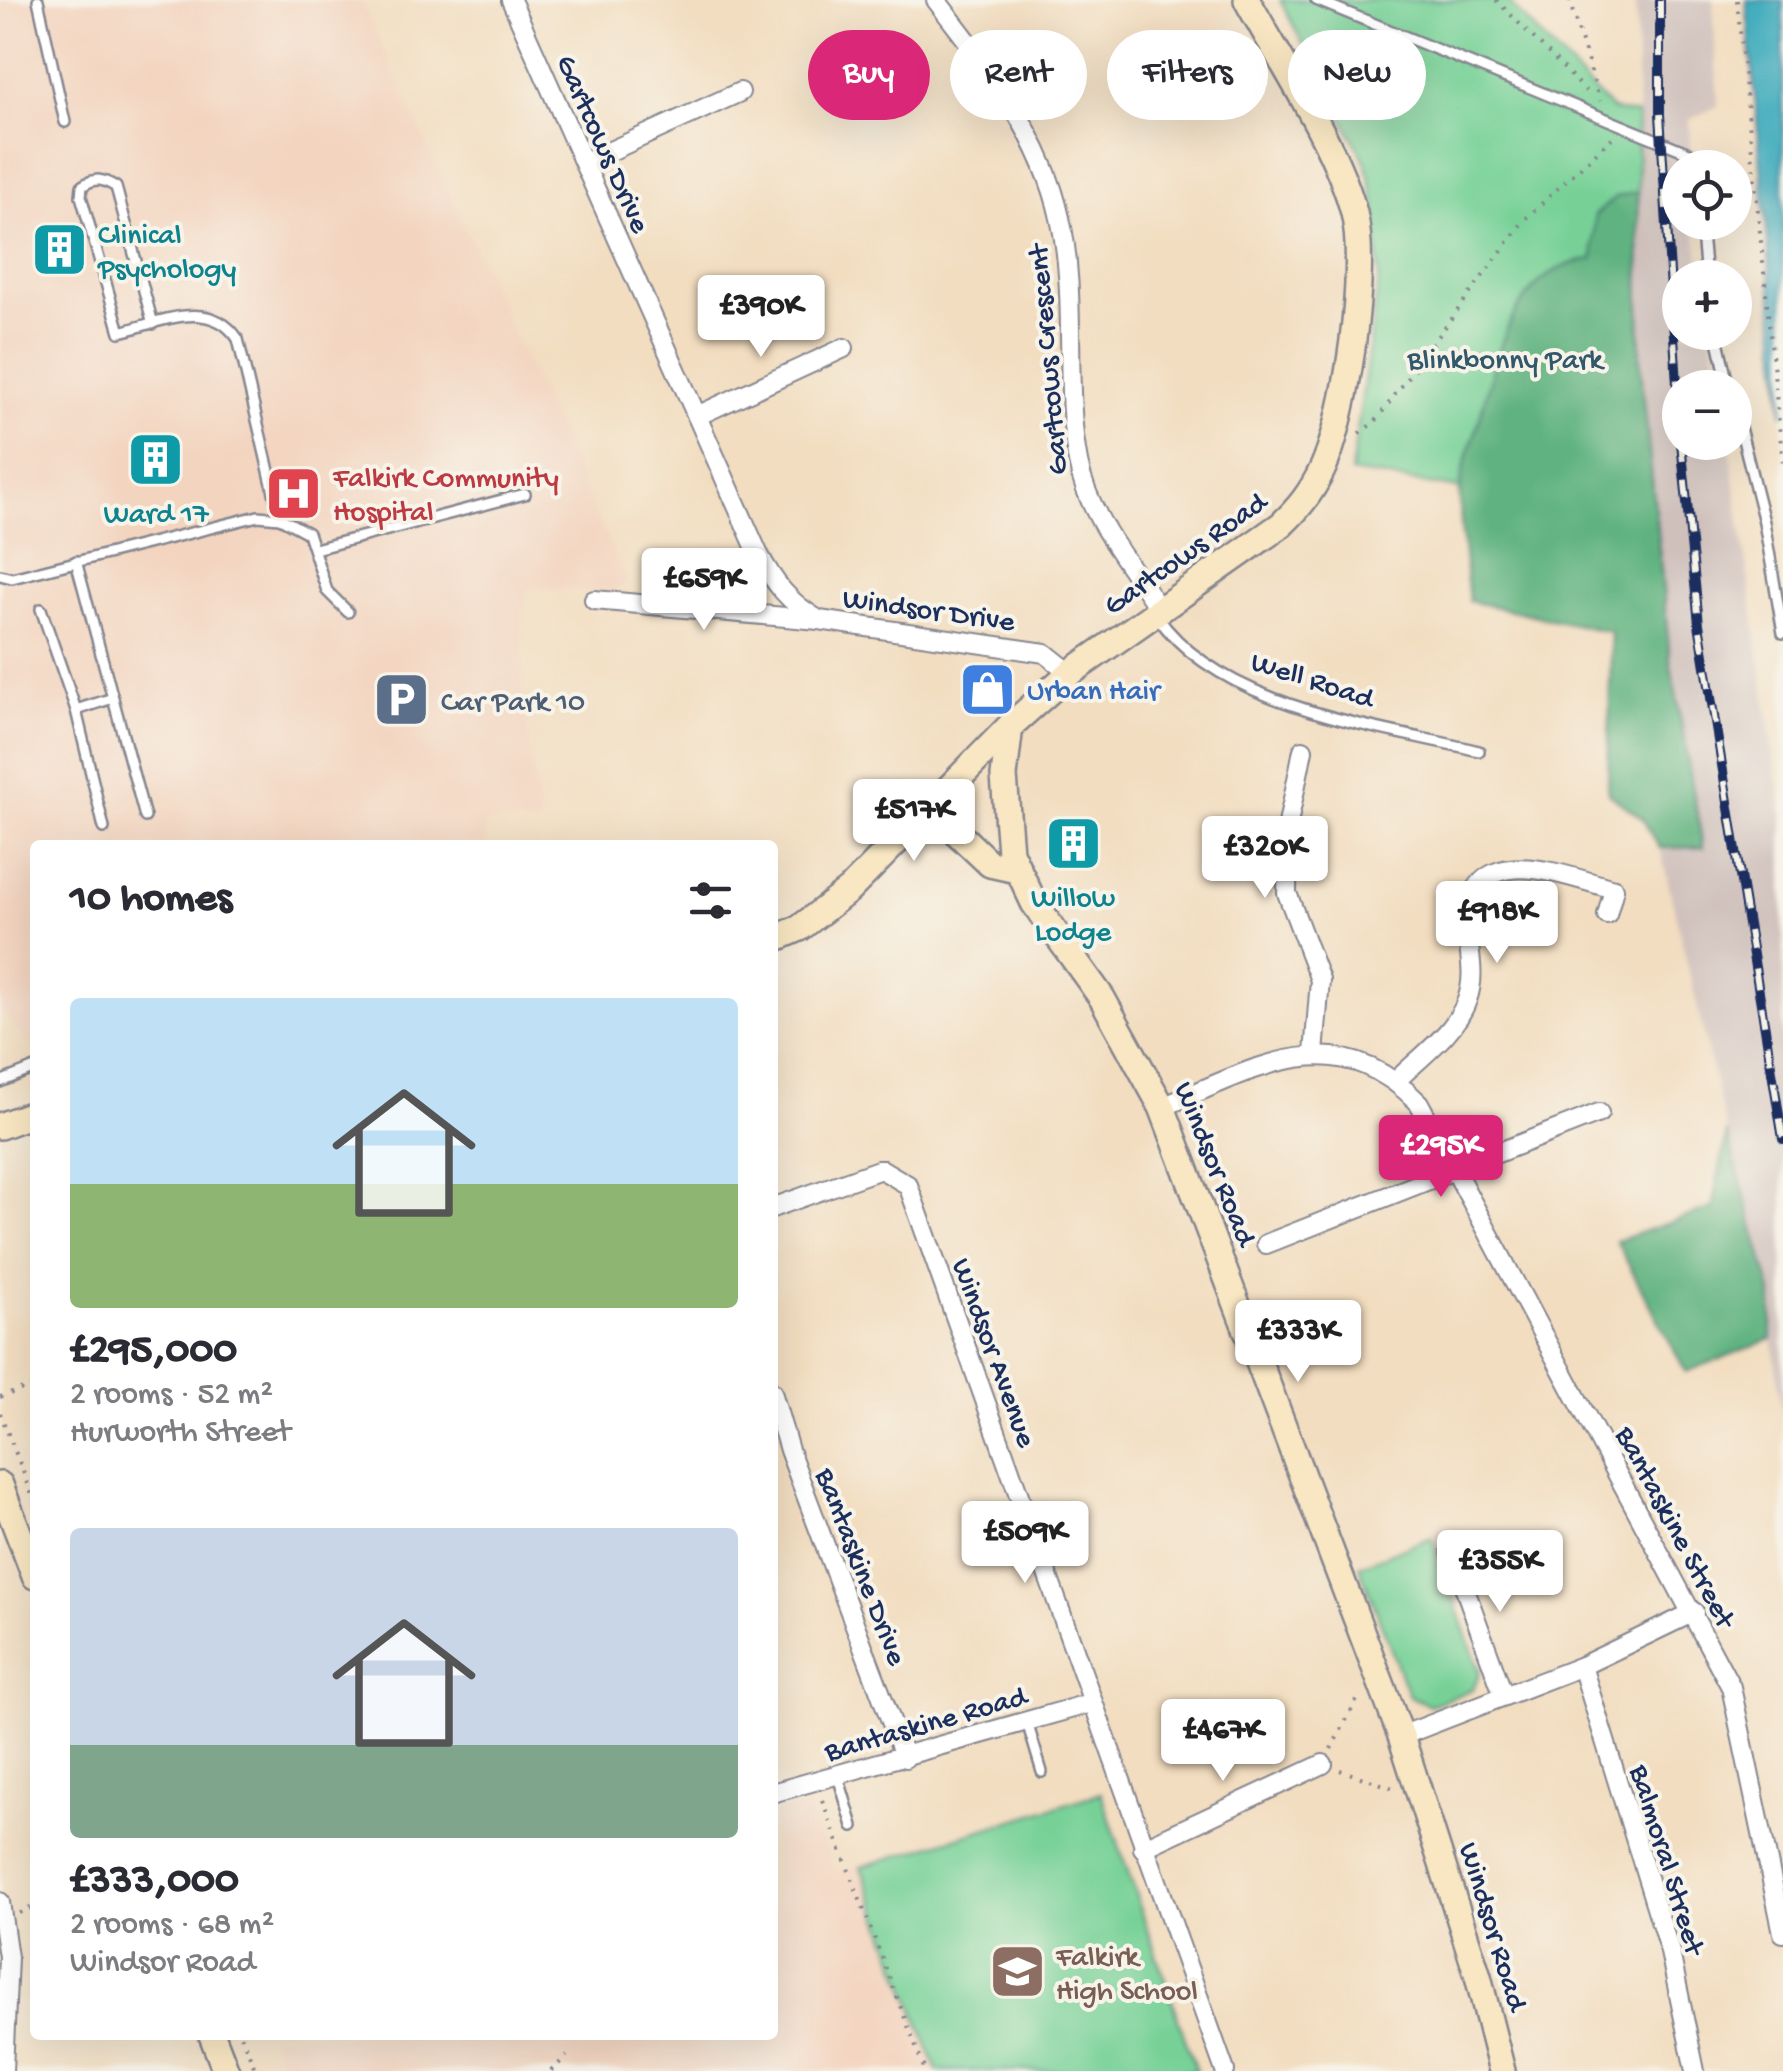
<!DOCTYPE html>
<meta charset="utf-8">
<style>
:root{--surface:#fff;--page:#f2f2f3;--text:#2b2b33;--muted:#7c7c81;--accent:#db2777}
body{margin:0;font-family:"Gochi Hand",sans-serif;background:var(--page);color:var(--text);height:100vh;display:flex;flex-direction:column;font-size:38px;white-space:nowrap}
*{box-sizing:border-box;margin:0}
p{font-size:32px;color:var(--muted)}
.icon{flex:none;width:55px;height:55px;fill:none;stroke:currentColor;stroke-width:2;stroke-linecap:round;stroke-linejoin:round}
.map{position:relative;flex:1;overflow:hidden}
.sheet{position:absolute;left:30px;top:840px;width:748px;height:1200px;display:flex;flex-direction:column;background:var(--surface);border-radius:10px;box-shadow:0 10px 40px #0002}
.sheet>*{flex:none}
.hud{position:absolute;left:808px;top:30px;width:825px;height:90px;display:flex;gap:20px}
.tools{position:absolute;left:1662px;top:150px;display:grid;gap:20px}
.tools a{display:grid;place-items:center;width:90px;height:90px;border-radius:50%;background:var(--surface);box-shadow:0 10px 40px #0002;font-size:50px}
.price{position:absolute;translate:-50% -85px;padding:0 22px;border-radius:10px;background:#fff;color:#222;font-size:32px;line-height:65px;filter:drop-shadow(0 2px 5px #0008)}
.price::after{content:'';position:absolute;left:50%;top:60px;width:30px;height:22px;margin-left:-15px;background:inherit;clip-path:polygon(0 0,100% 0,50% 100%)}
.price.selected{background:var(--accent);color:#fff}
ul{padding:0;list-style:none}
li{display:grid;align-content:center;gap:20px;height:530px;padding:0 40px}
li span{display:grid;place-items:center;height:310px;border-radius:10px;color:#555}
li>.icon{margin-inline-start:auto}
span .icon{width:180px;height:180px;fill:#fffc;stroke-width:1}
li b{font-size:42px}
h2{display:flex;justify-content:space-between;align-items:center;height:120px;padding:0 40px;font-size:42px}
.tag{padding:0 35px;border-radius:45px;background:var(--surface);box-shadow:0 10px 40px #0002;font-size:35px;line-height:90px}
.tag.selected{background:var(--accent);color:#fff}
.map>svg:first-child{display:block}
.built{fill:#f3d4bf}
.industrial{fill:#cfc0bb}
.green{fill:#77d197;stroke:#49807a;stroke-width:2.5}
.forest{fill:#61b380;stroke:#3e716f;stroke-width:2.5}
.water{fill:#3dabbc;stroke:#2c6d8d;stroke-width:2.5}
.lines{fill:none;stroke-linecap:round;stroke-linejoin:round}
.lane-casing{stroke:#86868f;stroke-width:14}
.street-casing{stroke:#86868f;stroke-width:22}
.secondary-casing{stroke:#86868f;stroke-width:30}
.path{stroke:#86868f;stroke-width:4;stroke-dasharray:2.5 8;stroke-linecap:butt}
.lane{stroke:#fff;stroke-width:9}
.street{stroke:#fff;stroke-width:18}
.secondary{stroke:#f9e7c3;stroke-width:25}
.rail-casing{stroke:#1b2f5e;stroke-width:10}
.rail{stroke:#f7f3e8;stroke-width:6;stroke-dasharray:19;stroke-linecap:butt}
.labels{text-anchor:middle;stroke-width:8;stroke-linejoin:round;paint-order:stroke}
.street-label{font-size:30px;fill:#1b2f5e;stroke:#f7f3e8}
.culture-label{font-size:30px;fill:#0d838f;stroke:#f7f3e8}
.park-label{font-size:30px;fill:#32586c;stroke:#f7f3e8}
.health-label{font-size:30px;fill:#be3a42;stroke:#f7f3e8;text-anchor:start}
.shop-label{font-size:30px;fill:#366cbe;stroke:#f7f3e8;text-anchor:start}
.service-label{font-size:30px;fill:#4e5e75;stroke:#f7f3e8;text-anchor:start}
.education-label{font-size:30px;fill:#785e54;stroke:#f7f3e8;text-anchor:start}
</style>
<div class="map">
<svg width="1783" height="2071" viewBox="0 0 1783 2071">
<rect width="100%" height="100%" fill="#f7f3e8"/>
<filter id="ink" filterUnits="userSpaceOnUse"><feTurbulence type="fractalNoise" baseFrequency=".01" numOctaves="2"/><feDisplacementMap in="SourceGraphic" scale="20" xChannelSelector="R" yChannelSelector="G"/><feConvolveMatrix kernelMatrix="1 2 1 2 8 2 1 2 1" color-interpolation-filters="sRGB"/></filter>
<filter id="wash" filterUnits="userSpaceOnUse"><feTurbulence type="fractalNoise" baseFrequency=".0048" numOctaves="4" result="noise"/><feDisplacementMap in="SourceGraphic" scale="40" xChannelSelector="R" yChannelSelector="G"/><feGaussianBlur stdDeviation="2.25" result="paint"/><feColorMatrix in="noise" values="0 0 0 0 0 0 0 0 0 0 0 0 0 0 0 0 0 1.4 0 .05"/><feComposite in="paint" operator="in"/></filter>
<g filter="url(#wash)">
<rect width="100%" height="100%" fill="#f2ddc0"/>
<g class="built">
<path d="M0 0H361L627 581 614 590 528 588 522 614 523 701 542 825 484 821 487 845H35V1052L0 1010Z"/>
<path d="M1101 1793 1196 2071H283L271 2035H772L773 1812 807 1805 836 1872Z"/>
</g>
<path class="industrial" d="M1636 0H1713L1718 106 1689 120 1691 167 1680 168V222L1694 223 1702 277 1680 278V332L1711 333 1720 387 1680 388V442L1729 443 1783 821V1419L1772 1339V1292L1727 1133 1660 848 1703 846 1670 660 1641 370Z"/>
<g class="green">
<path d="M1280 0H1506L1612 110 1637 115 1641 370 1670 660 1703 847 1660 848 1642 818 1608 793 1611 632 1469 601 1460 489 1351 472 1379 279 1376 208 1366 163Z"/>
<path d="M1505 883 1527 898 1531 914 1516 920 1483 916 1484 904Z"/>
<path d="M1432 1537 1480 1672 1473 1690 1430 1705 1409 1696 1359 1566Z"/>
<path d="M1101 1793 1196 2071H937L861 1867Z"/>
</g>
<g class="forest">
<path d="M1638 192 1641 370 1670 660 1703 847 1660 848 1642 818 1608 793 1611 632 1469 601C1466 565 1459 528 1460 492 1461 468 1474 440 1480 417 1498 351 1513 268 1593 259L1595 215 1616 197Z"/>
<path d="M1727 1133 1772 1292V1339L1686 1372 1616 1241 1712 1208Z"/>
</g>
<path class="water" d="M1746 0H1783V415Z"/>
</g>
<g filter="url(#ink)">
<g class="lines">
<defs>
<g id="lane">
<path d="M38 0 65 122"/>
<path d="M1316 0 1694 155 1696 168"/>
<path d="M1701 222 1706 278"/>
<path d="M153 324 116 187C103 179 96 177 82 186L81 196 120 332C161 322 210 297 238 339L280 518"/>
<path d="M1716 332 1729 388"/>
<path d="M1735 408 1764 522 1783 633"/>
<path d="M315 549 525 494"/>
<path d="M76 561 145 817"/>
<path d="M0 575 12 578 258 516 280 518 308 533 327 591 348 612"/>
<path d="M41 609 76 710 104 828"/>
<path d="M1157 616C1220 708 1377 726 1479 751"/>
<path d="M76 710 113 698"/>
<path d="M0 1082 35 1068"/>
<path d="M1027 1722 1042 1772"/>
<path d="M838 1776 853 1826"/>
</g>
<g id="street">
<path d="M511 0 758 553C774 583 789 603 819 620"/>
<path d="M936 0C987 66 1042 135 1060 218 1078 298 1063 383 1078 462 1088 516 1130 564 1159 609"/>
<path d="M584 163 740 92"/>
<path d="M697 416 844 348"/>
<path d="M594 600 819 620 1045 653 1070 673"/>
<path d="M1303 750 1288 824 1287 893 1320 980 1314 1054"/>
<path d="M1397 1080C1420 1057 1456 1032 1467 1000 1478 970 1465 946 1468 917 1476 837 1567 877 1614 889L1607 915"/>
<path d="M1162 1107C1256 1069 1334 1017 1419 1103L1731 1687 1783 1933"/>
<path d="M772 1208 881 1169 908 1185 1225 2071"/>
<path d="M1266 1244 1599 1113"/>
<path d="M772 1392 789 1450 905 1758"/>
<path d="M1451 1551 1504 1696"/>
<path d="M1582 1666 1670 1952 1695 2071"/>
<path d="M1401 1736 1582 1666 1694 1612"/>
<path d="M772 1793 1091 1703"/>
<path d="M1143 1848 1323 1764"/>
<path d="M0 1902 8 1957 3 2071"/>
</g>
<g id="secondary">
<path d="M1010 726 1004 776 1010 852 1034 903 1102 998 1162 1107 1401 1736 1478 1976 1502 2071"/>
<path d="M931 808 990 864 1017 870"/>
<path d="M772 940 800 928 849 890 1010 726 1070 673 1281 525C1299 508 1311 493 1322 470 1347 417 1368 270 1354 213 1337 146 1281 62 1247 0"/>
<path d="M0 1126 35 1113"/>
<path d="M0 1485 35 1576"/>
<path d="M212 2035 226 2071"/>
</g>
</defs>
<use href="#lane" class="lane-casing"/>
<use href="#street" class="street-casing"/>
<use href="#secondary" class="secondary-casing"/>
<g class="path">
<path d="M1496 0 1591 96"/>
<path d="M1569 0 1600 101"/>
<path d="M1737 0 1783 464"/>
<path d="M1359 433 1375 422 1525 219 1612 138"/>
<path d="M0 1397 35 1385"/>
<path d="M0 1413 35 1502"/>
<path d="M1331 1749 1359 1696"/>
<path d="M1340 1770 1393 1788"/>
<path d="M822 1800 925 2071"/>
<path d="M19 1913 35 1906"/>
<path d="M241 2035 256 2071"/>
<path d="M551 2071 567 2056"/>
</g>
<use href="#lane" class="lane"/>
<use href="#street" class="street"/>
<use href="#secondary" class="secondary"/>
<defs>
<g id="rail">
<path d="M1660 0V114L1680 432"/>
<path d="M1681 442 1699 624 1783 1139"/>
</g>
</defs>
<use href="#rail" class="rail-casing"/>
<use href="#rail" class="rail"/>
</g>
</g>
<defs>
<symbol id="building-square" viewBox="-11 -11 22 22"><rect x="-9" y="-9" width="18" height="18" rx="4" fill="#0f9aa8" stroke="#f7f3e8"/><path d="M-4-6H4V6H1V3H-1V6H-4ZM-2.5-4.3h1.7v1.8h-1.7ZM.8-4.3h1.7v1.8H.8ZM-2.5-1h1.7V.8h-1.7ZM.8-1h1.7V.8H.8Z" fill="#fff"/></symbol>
<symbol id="hospital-square" viewBox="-11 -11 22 22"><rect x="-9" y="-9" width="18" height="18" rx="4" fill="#e0444e" stroke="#f7f3e8"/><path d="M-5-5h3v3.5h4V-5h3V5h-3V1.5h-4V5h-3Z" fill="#fff"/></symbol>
<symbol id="shop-square" viewBox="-11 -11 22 22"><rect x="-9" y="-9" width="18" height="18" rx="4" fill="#3f7fe0" stroke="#f7f3e8"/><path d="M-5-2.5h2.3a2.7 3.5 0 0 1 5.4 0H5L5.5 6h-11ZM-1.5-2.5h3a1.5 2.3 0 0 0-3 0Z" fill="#fff"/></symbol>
<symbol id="parking-square" viewBox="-11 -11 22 22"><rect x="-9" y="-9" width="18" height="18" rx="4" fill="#5c6f8a" stroke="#f7f3e8"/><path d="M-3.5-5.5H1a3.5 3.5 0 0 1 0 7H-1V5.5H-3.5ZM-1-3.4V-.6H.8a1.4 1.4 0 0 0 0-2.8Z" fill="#fff"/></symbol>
<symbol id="school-square" viewBox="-11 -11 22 22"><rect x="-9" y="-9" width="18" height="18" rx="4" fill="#8d6e63" stroke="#f7f3e8"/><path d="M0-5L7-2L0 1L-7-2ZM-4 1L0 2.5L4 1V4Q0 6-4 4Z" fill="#fff"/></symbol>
</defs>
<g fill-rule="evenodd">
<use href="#building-square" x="28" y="218" width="63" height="63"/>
<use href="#building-square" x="124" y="428" width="63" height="63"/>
<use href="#hospital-square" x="262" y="462" width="63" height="63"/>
<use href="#shop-square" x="956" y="658" width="63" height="63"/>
<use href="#parking-square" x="370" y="668" width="63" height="63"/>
<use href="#building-square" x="1042" y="812" width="63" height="63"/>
<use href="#school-square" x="986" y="1940" width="63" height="63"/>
</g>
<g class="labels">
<g class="street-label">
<text transform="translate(605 143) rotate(66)" y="10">Gartcows Drive</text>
<text transform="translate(1046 360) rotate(-95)" y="10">Gartcows Crescent</text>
<text transform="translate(1184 552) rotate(-35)" y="10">Gartcows Road</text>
<text transform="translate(929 608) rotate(8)" y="10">Windsor Drive</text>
<text transform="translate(1313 678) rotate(18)" y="10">Well Road</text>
<text transform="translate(1217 1163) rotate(68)" y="10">Windsor Road</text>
<text transform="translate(996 1352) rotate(70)" y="10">Windsor Avenue</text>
<text transform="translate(1677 1526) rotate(62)" y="10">Bantaskine Street</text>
<text transform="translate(863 1566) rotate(69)" y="10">Bantaskine Drive</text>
<text transform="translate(925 1722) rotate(-16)" y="10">Bantaskine Road</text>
<text transform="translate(1669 1859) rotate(73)" y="10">Balmoral Street</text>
<text transform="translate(1495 1926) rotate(73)" y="10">Windsor Road</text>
</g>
<g class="culture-label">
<text x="98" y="243" text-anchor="start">Clinical<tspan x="98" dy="34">Psychology</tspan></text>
<text x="156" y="522">Ward 17</text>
<text x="1073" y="906">Willow<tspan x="1073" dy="34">Lodge</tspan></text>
</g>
<g class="park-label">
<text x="1505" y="368">Blinkbonny Park</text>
</g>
<g class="health-label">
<text x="333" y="486">Falkirk Community<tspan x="333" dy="34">Hospital</tspan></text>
</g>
<g class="shop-label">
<text x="1027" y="699">Urban Hair</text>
</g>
<g class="service-label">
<text x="441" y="710">Car Park 10</text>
</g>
<g class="education-label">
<text x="1056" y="1965">Falkirk<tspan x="1056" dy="34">High School</tspan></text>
</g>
</g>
</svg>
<div class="tools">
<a><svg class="icon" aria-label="locate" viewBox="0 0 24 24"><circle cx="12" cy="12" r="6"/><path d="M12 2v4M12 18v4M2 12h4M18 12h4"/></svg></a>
<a>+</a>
<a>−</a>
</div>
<b class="price" style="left:761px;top:360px">£390K</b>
<b class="price" style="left:704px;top:633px">£659K</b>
<b class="price" style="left:914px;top:864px">£517K</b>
<b class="price" style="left:1265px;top:901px">£320K</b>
<b class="price" style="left:1497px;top:966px">£918K</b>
<b class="price selected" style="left:1441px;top:1200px">£295K</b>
<b class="price" style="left:1298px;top:1385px">£333K</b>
<b class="price" style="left:1025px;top:1586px">£509K</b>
<b class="price" style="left:1500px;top:1615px">£355K</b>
<b class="price" style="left:1223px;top:1784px">£467K</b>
<div class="hud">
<a class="tag selected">Buy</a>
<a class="tag">Rent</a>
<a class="tag">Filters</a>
<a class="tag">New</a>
</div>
<section class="sheet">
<h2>10 homes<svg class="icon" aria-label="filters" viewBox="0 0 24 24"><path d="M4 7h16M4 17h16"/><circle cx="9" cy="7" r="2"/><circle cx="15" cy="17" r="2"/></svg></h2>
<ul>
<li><span style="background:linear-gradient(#bfe0f5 60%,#8fb573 0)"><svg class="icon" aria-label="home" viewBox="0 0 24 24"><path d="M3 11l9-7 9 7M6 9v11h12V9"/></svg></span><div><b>£295,000</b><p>2 rooms · 52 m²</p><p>Hurworth Street</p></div></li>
<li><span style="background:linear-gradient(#c9d6e8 70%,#7fa58c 0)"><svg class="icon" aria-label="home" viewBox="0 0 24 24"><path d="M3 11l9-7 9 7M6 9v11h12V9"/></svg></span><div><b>£333,000</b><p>2 rooms · 68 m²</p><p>Windsor Road</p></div></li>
</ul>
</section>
</div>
